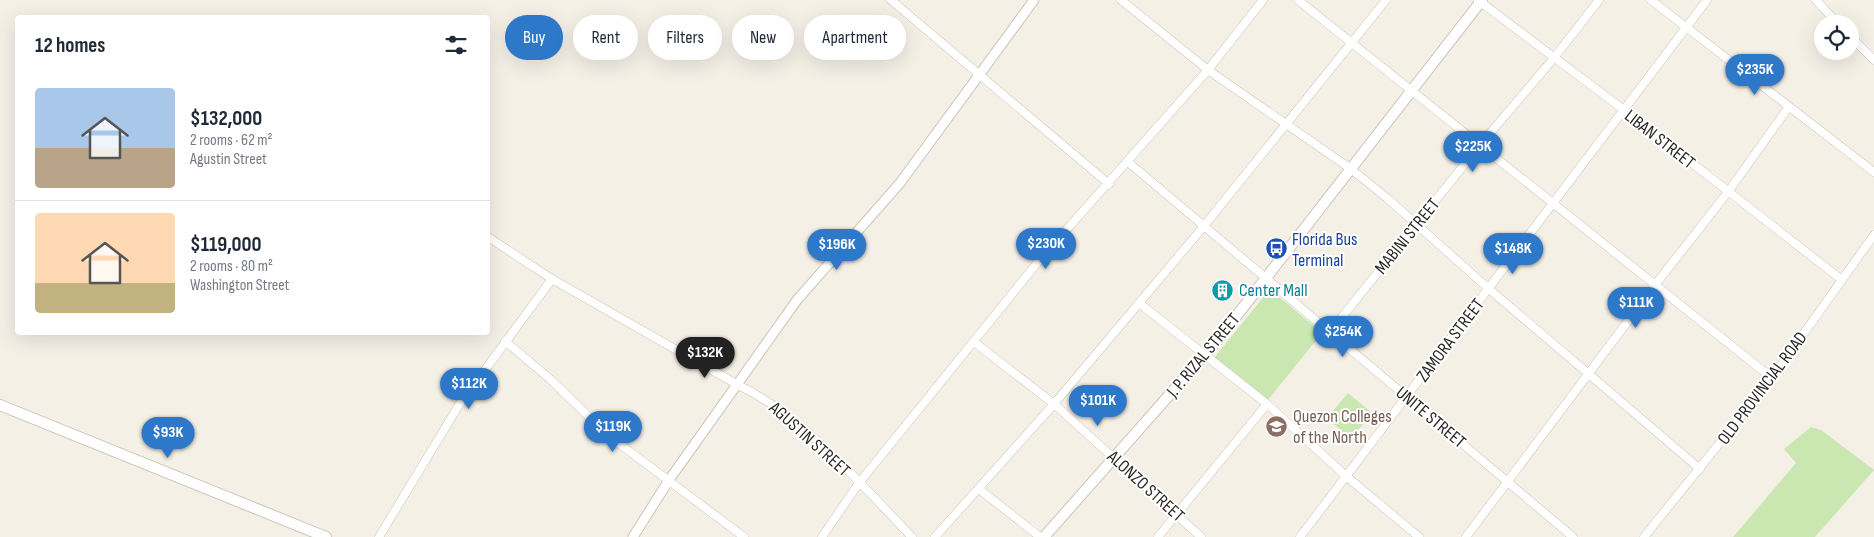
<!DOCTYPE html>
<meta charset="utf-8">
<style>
:root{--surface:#fff;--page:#f6f6f7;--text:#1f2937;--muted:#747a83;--line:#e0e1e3;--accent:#2e78c9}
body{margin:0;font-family:"Sofia Sans Condensed",sans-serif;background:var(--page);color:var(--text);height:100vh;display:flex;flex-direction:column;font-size:19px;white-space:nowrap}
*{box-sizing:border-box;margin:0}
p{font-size:16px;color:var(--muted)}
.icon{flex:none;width:28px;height:28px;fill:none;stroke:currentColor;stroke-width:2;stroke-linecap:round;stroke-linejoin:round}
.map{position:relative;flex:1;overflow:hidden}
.drawer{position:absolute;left:15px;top:15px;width:475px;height:320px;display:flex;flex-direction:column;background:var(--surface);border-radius:5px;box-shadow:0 5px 20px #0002}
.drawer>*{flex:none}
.top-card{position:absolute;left:505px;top:15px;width:475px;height:45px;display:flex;gap:10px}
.fabs{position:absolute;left:1814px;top:15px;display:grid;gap:10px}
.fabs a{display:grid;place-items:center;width:45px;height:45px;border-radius:50%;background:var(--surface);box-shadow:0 5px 20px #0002;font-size:25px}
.price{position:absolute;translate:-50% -42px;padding:0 11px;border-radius:18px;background:var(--accent);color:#fff;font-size:16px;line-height:32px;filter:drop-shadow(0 1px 2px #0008)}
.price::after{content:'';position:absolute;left:50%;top:30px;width:15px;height:11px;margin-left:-8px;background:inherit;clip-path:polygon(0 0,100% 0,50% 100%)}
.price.on{background:#222;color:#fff}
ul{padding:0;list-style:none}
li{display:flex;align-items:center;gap:15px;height:125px;padding:0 20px}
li+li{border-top:1px solid var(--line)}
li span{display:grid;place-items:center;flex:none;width:140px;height:100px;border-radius:5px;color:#555}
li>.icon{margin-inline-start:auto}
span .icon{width:60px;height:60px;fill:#fffc;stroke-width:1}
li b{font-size:21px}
h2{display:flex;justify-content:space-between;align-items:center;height:60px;padding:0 20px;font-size:21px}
.chip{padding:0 18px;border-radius:22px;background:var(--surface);box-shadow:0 5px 20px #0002;font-size:18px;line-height:45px}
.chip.on{background:var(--accent);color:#fff}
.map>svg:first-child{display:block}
.green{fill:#cbe7b1}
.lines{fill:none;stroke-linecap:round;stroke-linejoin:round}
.minor-casing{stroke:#cac5bb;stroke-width:9}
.tertiary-casing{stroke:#cac5bb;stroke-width:11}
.secondary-casing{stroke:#cac5bb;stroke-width:12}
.minor{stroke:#fff;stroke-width:8}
.tertiary{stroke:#fff;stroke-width:9}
.secondary{stroke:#fff;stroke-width:10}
.labels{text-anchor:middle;stroke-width:4;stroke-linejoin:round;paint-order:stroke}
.street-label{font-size:18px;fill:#282723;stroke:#fff}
.transit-label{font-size:18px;fill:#164399;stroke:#fff;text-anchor:start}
.culture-label{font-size:18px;fill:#0d838f;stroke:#fff;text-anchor:start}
.education-label{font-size:18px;fill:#785e54;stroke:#fff;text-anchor:start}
</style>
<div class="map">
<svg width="1874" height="537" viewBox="0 0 1874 537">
<rect width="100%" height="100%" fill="#f5f0e6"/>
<g class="green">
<path d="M1270 289 1322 333 1268 400 1214 358Z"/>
<path d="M1348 393 1372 413 1351 439 1327 418Z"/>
<path d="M1811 427 1821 430 1874 470 1815 537H1733L1796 463 1784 449Z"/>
</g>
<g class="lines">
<defs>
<g id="minor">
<path d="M891 0 1109 184"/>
<path d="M1121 0 1208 70 1351 169 1387 198 1489 289 1700 469"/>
<path d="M1298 0 1772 378"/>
<path d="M1478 0 1624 110 1842 280"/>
<path d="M1651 0 1874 172"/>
<path d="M1816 0 1838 24"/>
<path d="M1850 36 1874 60"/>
<path d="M1128 162 1573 537"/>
<path d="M488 237 552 279 738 385C804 416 861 485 912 537"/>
<path d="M1139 303 1267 404 1346 476 1419 537"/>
<path d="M1330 332 1480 145 1554 58 1599 0"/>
<path d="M505 341 550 379 609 436 744 537"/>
<path d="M974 342 1054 404 1201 537"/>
<path d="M979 489 1040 537"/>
<path d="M379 537 459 405 552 279"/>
<path d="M822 537 859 483 1038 262 1208 70 1263 0"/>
<path d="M935 537 1054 404 1204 226 1386 0"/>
<path d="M1158 537 1267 404"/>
<path d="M1300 537 1707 0"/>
<path d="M1466 537 1655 285 1728 192 1788 108"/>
<path d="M1644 537 1772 378 1874 235"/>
</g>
<path id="tertiary" d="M633 537 669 480 797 300 900 183 1034 0"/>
<g id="secondary">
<path d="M0 405 326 537"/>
<path d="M1044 537 1217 341 1482 0"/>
</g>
</defs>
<use href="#minor" class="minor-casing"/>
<use href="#tertiary" class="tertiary-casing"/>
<use href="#secondary" class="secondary-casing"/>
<use href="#minor" class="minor"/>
<use href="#tertiary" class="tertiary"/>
<use href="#secondary" class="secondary"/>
</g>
<defs>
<symbol id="bus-disc" viewBox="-11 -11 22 22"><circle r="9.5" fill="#1a4fb4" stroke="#fff"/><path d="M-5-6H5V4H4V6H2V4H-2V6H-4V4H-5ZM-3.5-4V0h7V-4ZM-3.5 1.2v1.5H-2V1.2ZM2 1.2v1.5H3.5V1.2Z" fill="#fff"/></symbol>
<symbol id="building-disc" viewBox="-11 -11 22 22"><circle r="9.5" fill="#0f9aa8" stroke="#fff"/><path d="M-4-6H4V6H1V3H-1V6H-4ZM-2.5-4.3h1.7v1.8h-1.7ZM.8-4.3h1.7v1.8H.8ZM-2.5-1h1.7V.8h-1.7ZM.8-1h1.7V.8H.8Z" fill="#fff"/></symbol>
<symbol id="university-disc" viewBox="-11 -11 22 22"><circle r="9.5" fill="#8d6e63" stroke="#fff"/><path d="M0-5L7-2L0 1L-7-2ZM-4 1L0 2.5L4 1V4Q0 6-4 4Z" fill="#fff"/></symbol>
</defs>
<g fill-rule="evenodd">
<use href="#bus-disc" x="1264" y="236" width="25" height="25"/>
<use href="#building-disc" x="1210" y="278" width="25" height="25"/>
<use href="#university-disc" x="1264" y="414" width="25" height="25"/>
</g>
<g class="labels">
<g class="street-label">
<text transform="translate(1660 139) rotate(38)" y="6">LIBAN STREET</text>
<text transform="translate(1407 236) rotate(-51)" y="6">MABINI STREET</text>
<text transform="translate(1450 340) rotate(-53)" y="6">ZAMORA STREET</text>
<text transform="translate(1203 355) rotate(-50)" y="6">J. P. RIZAL STREET</text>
<text transform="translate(1762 388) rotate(-53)" y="6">OLD PROVINCIAL ROAD</text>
<text transform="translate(1431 417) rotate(40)" y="6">UNITE STREET</text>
<text transform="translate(810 439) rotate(42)" y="6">AGUSTIN STREET</text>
<text transform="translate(1146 486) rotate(42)" y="6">ALONZO STREET</text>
</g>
<g class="transit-label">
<text x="1292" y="245">Florida Bus<tspan x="1292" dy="21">Terminal</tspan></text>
</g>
<g class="culture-label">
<text x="1239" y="296">Center Mall</text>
</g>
<g class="education-label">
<text x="1293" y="422">Quezon Colleges<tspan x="1293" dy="21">of the North</tspan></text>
</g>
</g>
</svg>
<div class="fabs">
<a><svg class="icon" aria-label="locate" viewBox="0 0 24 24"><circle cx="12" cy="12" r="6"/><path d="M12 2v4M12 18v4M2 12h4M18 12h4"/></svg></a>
</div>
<b class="price" style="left:1755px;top:96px">$235K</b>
<b class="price" style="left:1473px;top:173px">$225K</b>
<b class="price" style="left:1046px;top:270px">$230K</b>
<b class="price" style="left:837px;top:271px">$196K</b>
<b class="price" style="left:1513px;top:275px">$148K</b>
<b class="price" style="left:1636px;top:329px">$111K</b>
<b class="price" style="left:1343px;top:358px">$254K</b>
<b class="price on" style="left:705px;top:379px">$132K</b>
<b class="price" style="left:469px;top:410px">$112K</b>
<b class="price" style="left:1098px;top:427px">$101K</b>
<b class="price" style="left:613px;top:453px">$119K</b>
<b class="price" style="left:168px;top:459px">$93K</b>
<div class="top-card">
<a class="chip on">Buy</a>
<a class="chip">Rent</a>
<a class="chip">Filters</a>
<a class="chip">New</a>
<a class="chip">Apartment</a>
</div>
<section class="drawer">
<h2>12 homes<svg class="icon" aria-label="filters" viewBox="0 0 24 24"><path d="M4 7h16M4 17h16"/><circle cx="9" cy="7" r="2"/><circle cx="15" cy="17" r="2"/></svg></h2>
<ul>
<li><span style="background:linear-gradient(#a9c7e8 60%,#b9a48a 0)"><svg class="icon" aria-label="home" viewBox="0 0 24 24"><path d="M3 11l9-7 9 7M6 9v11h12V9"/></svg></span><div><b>$132,000</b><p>2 rooms · 62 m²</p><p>Agustin Street</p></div></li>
<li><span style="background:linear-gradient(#ffd9b3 70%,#c2b280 0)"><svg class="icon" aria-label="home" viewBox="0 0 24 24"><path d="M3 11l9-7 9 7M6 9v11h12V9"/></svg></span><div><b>$119,000</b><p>2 rooms · 80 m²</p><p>Washington Street</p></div></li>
</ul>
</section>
</div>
